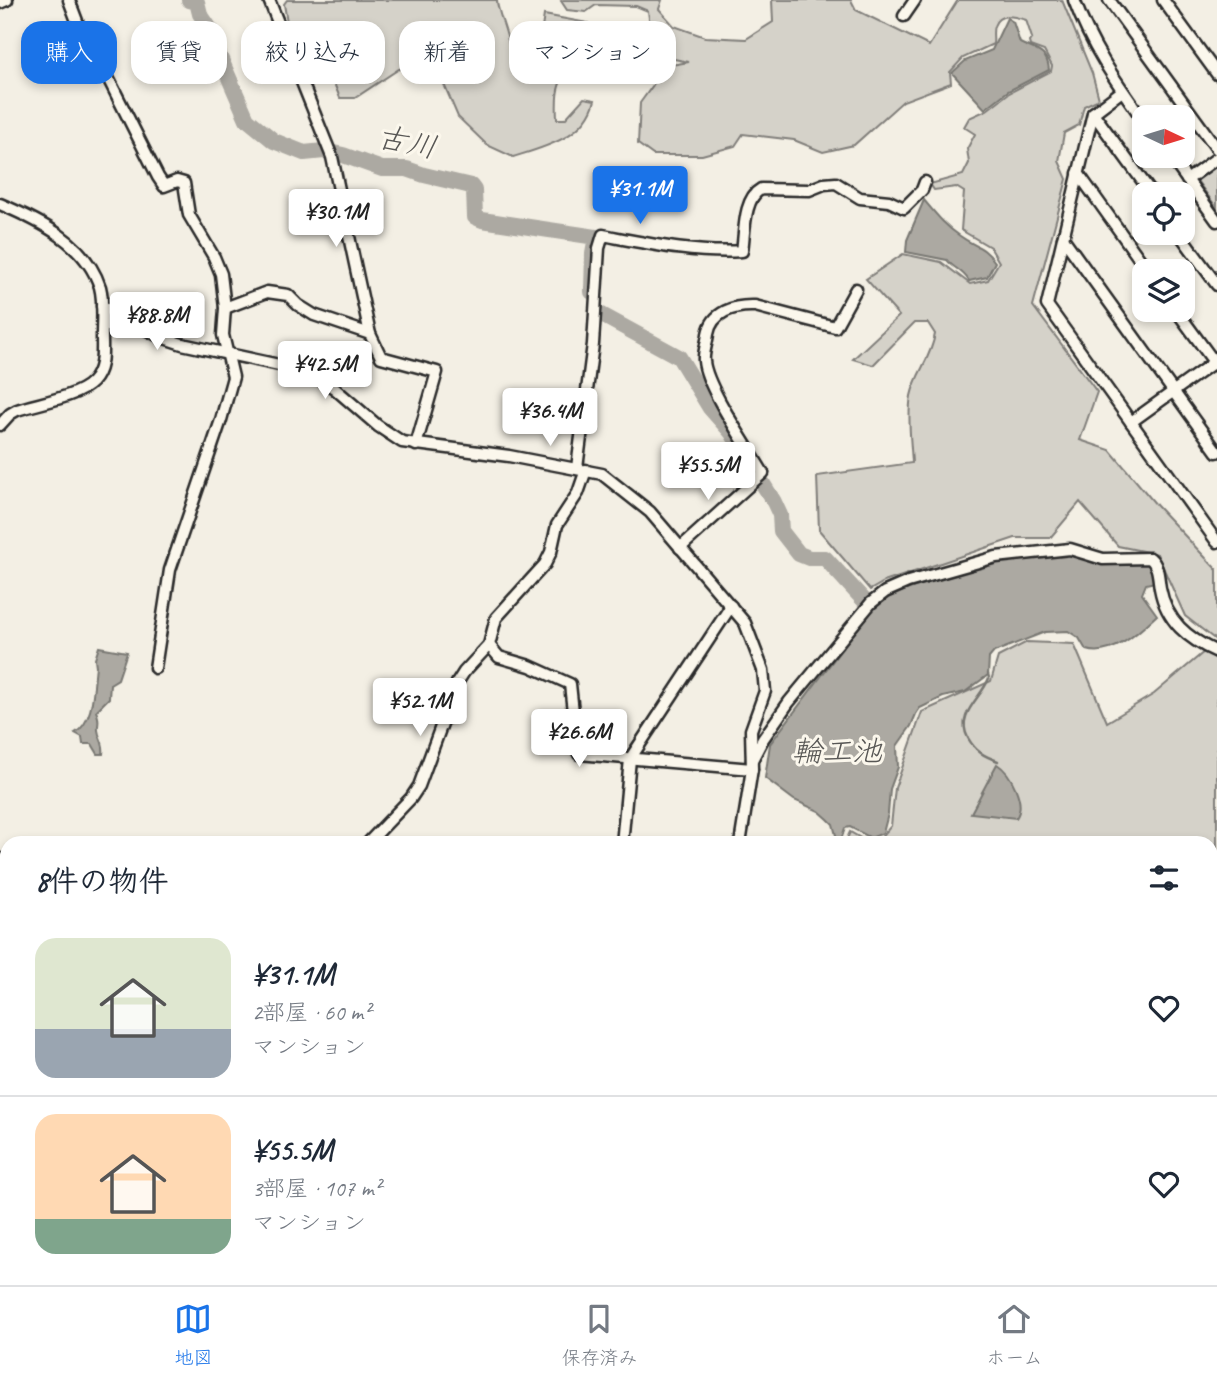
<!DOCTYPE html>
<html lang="ja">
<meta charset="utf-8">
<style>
:root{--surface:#fff;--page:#f6f6f7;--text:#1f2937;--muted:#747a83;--line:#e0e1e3;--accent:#1a73e8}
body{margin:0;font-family:Caveat,"Klee One",sans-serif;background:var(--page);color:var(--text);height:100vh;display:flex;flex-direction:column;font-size:26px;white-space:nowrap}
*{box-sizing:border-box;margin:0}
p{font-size:23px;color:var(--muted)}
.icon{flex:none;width:38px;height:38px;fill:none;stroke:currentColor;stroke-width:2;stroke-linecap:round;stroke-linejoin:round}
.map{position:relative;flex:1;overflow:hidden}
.panel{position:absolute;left:0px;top:836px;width:1218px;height:450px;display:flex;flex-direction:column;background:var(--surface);border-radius:21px 21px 0 0;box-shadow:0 4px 10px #0003}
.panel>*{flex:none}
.guide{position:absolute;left:21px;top:21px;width:700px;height:63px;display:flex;gap:14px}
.needle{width:46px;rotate:94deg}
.tools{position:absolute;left:1132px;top:105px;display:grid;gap:14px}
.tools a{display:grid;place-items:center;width:63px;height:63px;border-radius:14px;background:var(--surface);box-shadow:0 4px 10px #0003;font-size:35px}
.price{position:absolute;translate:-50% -60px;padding:0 16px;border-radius:7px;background:#fff;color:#222;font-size:23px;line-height:46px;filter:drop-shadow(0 2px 4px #0008)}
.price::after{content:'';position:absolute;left:50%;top:42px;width:21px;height:16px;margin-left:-10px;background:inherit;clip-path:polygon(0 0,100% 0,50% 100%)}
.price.selected{background:var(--accent);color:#fff}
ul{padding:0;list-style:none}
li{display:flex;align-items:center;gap:21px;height:175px;padding:0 35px}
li+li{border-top:2px solid var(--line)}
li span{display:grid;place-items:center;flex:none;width:196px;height:140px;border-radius:21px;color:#555}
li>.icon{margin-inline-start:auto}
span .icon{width:84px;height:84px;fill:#fffc;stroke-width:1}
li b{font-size:30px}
h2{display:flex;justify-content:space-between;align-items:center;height:84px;padding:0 35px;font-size:30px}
.pill{padding:0 24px;border-radius:21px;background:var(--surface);box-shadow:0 4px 10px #0003;font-size:24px;line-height:63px}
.pill.selected{background:var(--accent);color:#fff}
.tab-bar{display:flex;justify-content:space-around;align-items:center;height:98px;border-top:2px solid var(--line);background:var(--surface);font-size:19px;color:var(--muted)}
.tab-bar a{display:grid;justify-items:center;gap:4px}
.tab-bar .selected{color:var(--accent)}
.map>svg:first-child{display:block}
.green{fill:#d5d2c9;stroke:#807e7a;stroke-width:2}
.water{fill:#aca9a2;stroke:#787772;stroke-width:2}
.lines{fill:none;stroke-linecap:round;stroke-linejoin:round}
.stream{stroke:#787772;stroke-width:2.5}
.river{stroke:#aca9a2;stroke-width:16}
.minor-casing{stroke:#2b2b2b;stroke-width:15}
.minor{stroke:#fbf7ec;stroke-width:10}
.labels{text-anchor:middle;stroke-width:6;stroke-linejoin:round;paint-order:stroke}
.water-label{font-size:30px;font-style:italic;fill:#585755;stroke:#fbf7ec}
</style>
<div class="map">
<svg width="1217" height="1285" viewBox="0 0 1217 1285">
<rect width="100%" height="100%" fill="#f3efe4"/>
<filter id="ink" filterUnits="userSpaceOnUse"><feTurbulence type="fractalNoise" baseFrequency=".0143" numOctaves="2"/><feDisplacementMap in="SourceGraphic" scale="14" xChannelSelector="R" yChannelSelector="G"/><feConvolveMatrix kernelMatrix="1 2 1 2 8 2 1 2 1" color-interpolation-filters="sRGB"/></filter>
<g filter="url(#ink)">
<g class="green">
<path d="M287 0H497C496 8 509 36 510 51 531 61 548 53 567 43L563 34 542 28 544 15 588 23 593 53C561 75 555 78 557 119H565L584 98 595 100C586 137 545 147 513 157L487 145 458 117 437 68 399 69 355 98H340L309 22H287L284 4Z"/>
<path d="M563 0H662L659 9 674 26 705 37 746 39 773 22 772 0H851L856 10 929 46 958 0H1062L1092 73 1099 99 1084 106 1079 125 1064 133 1059 161 1067 179 1033 306 1097 392 1080 440 1110 450 1157 506 1217 570V641L1185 616 1157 554 1118 546 1080 502 1050 538H1015L884 582 870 590 819 530 817 476 912 463C911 442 907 417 911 396 916 372 931 359 935 334L928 323H914L873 365 853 359 899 316 866 279 903 254 941 262 970 284 988 280 999 262 990 247 961 230 964 192 956 187 934 190 930 184 963 175 969 163 967 149 975 134 964 127 969 118 987 110 1009 93 1051 71 1052 66 1044 51 1030 46 1029 42 1032 38 1026 20C1016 17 999 11 994 26 992 31 994 39 993 44L963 58 950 72 951 83 903 101 854 145 823 152 794 140 743 134 735 146 702 155H653L638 144 640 103 653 85 659 67 689 62 654 55 648 11 636 6 596 5 586 12 567 10 561 1Z"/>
<path d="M1217 163V208L1198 182V177Z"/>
<path d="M1217 641V1285H1109L1096 1279H1211V844L845 843 850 832 866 841 879 840 891 826 895 788 922 712 991 681 998 657 1027 642 1074 644 1107 722 1154 694Z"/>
<path d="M7 886V1093L0 1095V890L4 891Z"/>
<path d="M7 1155V1279H184L201 1285H4L0 1272V1160Z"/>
<path d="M486 1279H756L758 1285H489Z"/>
<path d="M844 1279H927L922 1285H841Z"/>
</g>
<g class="water">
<path d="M1007 18 1013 22 1020 43C1034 50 1048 51 1049 70L1008 91 985 109 952 73 965 61 992 50Z"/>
<path d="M924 200C935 213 945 226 960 236 975 247 983 245 995 262L987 277 969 281C963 270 954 269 947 260L906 252 907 240Z"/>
<path d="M1068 552 1148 563 1153 570 1155 582 1146 584 1142 594 1157 615C1139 632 1112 658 1086 650L1079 638 1068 631 1045 632 994 652 989 658 988 675 965 692 943 697 920 708 916 714 911 726 897 746 898 767 890 789 888 814 883 833 871 838 850 827 845 828 840 843H838L833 824 828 819 819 811 794 800 765 778 770 744 872 609 887 596 987 564Z"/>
<path d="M99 647 127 652 118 679 110 684 109 698 96 711C101 723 97 722 98 730 99 739 105 743 103 754H98L92 744H83L82 737 75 733C95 721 93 687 96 666L95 659Z"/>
<path d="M997 764C1010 772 1027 803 1016 818L971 813Z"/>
</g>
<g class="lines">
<g class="stream">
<path d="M988 674 989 678C982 698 955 714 968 738 976 752 984 756 998 761"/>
<path d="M626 754 726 605"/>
<path d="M0 1134 7 1132"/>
<path d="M567 1285V1279"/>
</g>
<g class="river">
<path d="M189 0 197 2 200 14 213 33 215 46 247 119 274 141 304 153 324 151 343 155 382 169H407L424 175 471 186 474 190 475 217 482 220 596 237 593 253 592 292"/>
<path d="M600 314 679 357 710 408 732 433 774 502 780 515 781 531 799 554 809 558H825L872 609"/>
</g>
<defs>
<g id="minor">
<path d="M69 0 80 29 98 58 158 177 164 186 177 181 184 183 189 215 214 257 221 274 225 308 223 335 233 377 221 420 170 570 155 668"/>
<path d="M269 0 332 157 370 334 381 357 437 372 416 445"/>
<path d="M1074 0C1092 48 1115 80 1144 121"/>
<path d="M1109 0 1217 149"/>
<path d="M1163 0 1217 74"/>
<path d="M0 3 7 0"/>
<path d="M904 16 915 0"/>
<path d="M1122 91 1093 113 1047 305 1217 542"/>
<path d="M1093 113 1152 194"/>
<path d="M1170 156 1217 221"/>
<path d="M1078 173 1148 271"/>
<path d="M1187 180 1217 158"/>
<path d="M0 204C40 221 86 243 100 287 104 302 102 320 102 336 102 352 104 369 92 382 78 397 38 403 17 410L10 414 0 425"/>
<path d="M1179 233 1217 285"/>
<path d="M1063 238 1217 452"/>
<path d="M102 306 161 337 182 344 307 371 334 388 378 426 402 442 509 456 602 474 650 512 745 623 763 670 765 691 751 730 752 769 740 844"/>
<path d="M225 308 267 292 288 295 298 305 314 315 370 334"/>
<path d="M1176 310 1217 366"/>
<path d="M1131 422 1217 360"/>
<path d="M577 468 593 344 599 248 603 235C650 244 695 254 742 251 745 233 743 199 761 189L809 190 824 184 836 183 860 198 889 201 904 208 922 190 925 182"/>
<path d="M680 548 763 473C748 447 706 387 704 361 703 353 707 343 708 334 712 312 734 305 755 306L835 327 856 289"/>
<path d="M489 645 499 657 530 666 570 684 577 749 579 754 752 769"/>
<path d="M752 760 763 739 789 702 871 603 885 592 908 582 996 557 1070 549 1103 559 1150 558C1159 566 1158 577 1160 588 1166 621 1188 639 1217 652"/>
<path d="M367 844 411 798 419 786 457 683 464 672 489 645 496 618 545 564 551 552 557 525 578 493 586 470"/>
<path d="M622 844 630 759 731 606"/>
<path d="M0 859 7 861"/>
<path d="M0 1149 7 1147"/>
<path d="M365 1279 366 1285"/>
<path d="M1085 1279 1098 1285"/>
<path d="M938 1285 945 1279"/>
</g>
</defs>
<use href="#minor" class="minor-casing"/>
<use href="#minor" class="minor"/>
</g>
</g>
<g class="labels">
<g class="water-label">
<text transform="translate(407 142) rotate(12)" y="10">古川</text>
<text x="837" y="761">輪工池</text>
</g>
</g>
</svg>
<div class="tools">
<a><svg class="needle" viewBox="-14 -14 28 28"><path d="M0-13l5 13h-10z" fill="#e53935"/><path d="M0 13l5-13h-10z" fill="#747a83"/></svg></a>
<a><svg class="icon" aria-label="locate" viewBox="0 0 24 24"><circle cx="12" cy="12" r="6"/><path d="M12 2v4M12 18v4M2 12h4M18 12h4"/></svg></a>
<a><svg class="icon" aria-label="layers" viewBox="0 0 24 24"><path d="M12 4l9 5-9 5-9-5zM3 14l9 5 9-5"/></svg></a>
</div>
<b class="price selected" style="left:640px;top:226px">¥31.1M</b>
<b class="price" style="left:336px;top:249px">¥30.1M</b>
<b class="price" style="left:157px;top:352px">¥88.8M</b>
<b class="price" style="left:325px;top:401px">¥42.5M</b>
<b class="price" style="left:550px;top:448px">¥36.4M</b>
<b class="price" style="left:708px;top:502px">¥55.5M</b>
<b class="price" style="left:420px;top:738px">¥52.1M</b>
<b class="price" style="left:579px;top:769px">¥26.6M</b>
<div class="guide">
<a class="pill selected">購入</a>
<a class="pill">賃貸</a>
<a class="pill">絞り込み</a>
<a class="pill">新着</a>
<a class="pill">マンション</a>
</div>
<section class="panel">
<h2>8件の物件<svg class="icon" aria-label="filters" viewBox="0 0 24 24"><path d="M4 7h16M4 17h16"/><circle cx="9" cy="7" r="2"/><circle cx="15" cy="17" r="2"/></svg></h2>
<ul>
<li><span style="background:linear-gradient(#dfe7d0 65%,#9aa5b1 0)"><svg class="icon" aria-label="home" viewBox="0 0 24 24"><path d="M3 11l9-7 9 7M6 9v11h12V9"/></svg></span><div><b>¥31.1M</b><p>2部屋 · 60 m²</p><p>マンション</p></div><svg class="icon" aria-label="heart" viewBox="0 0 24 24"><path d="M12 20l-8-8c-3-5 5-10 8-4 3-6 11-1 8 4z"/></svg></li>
<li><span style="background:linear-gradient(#ffd9b3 75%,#7fa58c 0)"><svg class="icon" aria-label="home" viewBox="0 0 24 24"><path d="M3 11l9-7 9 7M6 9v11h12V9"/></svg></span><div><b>¥55.5M</b><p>3部屋 · 107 m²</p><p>マンション</p></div><svg class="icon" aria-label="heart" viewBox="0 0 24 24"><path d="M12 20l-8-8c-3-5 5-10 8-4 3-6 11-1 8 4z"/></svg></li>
</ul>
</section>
</div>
<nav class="tab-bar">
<a class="selected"><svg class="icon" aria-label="map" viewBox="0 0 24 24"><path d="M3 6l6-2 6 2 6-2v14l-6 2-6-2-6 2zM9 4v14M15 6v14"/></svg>地図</a>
<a><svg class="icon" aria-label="saved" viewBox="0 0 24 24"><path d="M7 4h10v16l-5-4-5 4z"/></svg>保存済み</a>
<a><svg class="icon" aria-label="home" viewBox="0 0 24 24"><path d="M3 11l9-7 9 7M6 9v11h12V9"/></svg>ホーム</a>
</nav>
